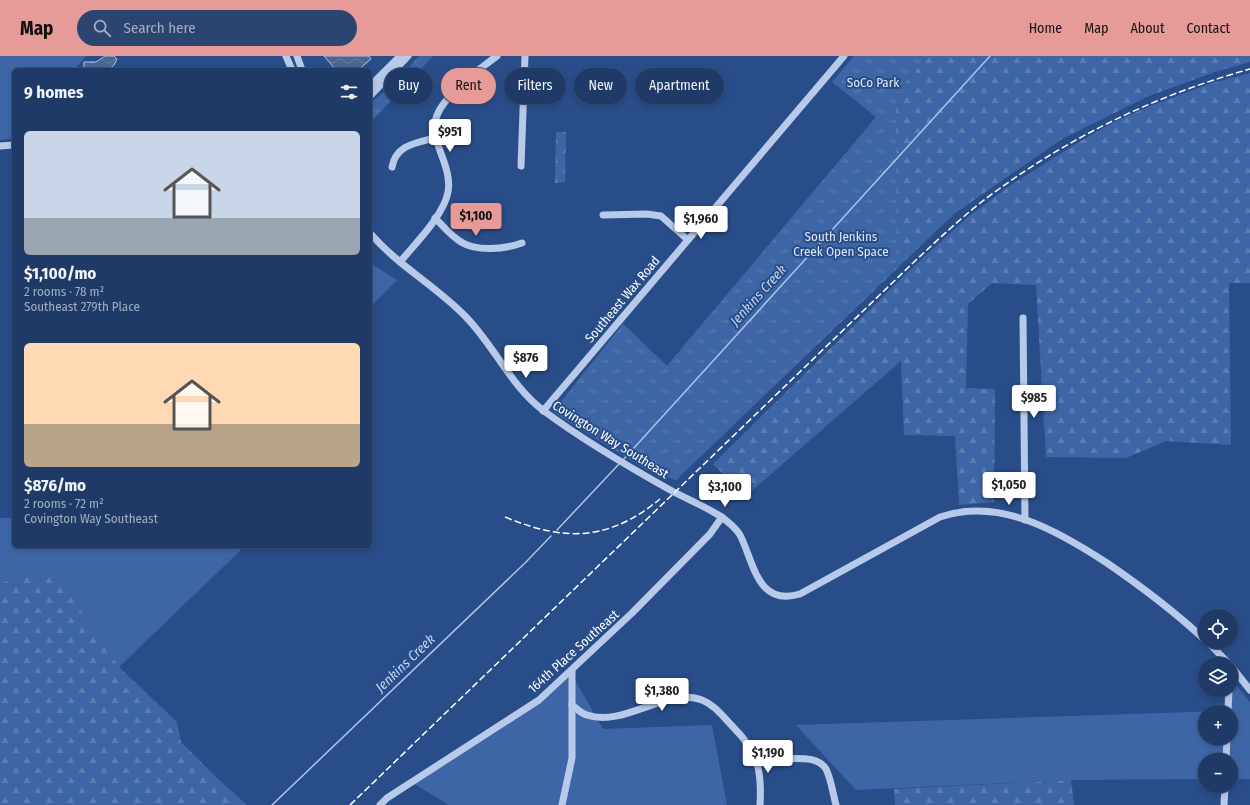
<!DOCTYPE html>
<meta charset="utf-8">
<style>
:root{--surface:#1f3a67;--page:#2c4570;--text:#f1f3f6;--muted:#a1adc0;--line:#3c547b;--accent:#e69b98}
body{margin:0;font-family:"Fira Sans Condensed",sans-serif;background:var(--page);color:var(--text);height:100vh;display:flex;flex-direction:column;font-size:15px;white-space:nowrap}
*{box-sizing:border-box;margin:0}
p{font-size:13px;color:var(--muted)}
.icon{flex:none;width:22px;height:22px;fill:none;stroke:currentColor;stroke-width:2;stroke-linecap:round;stroke-linejoin:round}
.map{position:relative;flex:1;overflow:hidden}
.side{position:absolute;left:12px;top:12px;width:360px;height:480px;display:flex;flex-direction:column;background:var(--surface);border-radius:6px;box-shadow:0 2px 6px #0003,0 0 0 1px var(--line)}
.side>*{flex:none}
.banner{position:absolute;left:384px;top:12px;width:380px;height:36px;display:flex;gap:8px}
.controls{position:absolute;left:1198px;top:553px;display:grid;gap:8px}
.controls a{display:grid;place-items:center;width:40px;height:40px;border-radius:50%;background:var(--surface);box-shadow:0 2px 6px #0003,0 0 0 1px var(--line);font-size:20px}
.price{position:absolute;translate:-50% -34px;padding:0 9px;border-radius:4px;background:#fff;color:#222;font-size:13px;line-height:26px;filter:drop-shadow(0 1px 2px #0008)}
.price::after{content:'';position:absolute;left:50%;top:24px;width:12px;height:9px;margin-left:-6px;background:inherit;clip-path:polygon(0 0,100% 0,50% 100%)}
.price.on{background:var(--accent);color:#111}
ul{padding:0;list-style:none}
li{display:grid;align-content:center;gap:8px;height:212px;padding:0 12px}
li span{display:grid;place-items:center;height:124px;border-radius:6px;color:#555}
li>.icon{margin-inline-start:auto}
span .icon{width:72px;height:72px;fill:#fffc;stroke-width:1}
li b{font-size:17px}
h2{display:flex;justify-content:space-between;align-items:center;height:48px;padding:0 12px;font-size:17px}
.tag{padding:0 14px;border-radius:18px;background:var(--surface);box-shadow:0 2px 6px #0003,0 0 0 1px var(--line);font-size:14px;line-height:36px}
.tag.on{background:var(--accent);color:#111}
header{display:flex;align-items:center;gap:24px;box-sizing:border-box;height:56px;padding:0 20px;background:var(--accent);color:#111}
header strong{font-size:19px}
nav{display:flex;gap:22px;margin-inline-start:auto;font-size:14px}
.search{width:280px;height:36px;background:var(--page);display:flex;align-items:center;gap:10px;box-sizing:border-box;padding:0 14px;border-radius:22px;color:var(--muted);font-size:15px}
.map>svg:first-child{display:block}
.green{fill:#3e66a6;fill-rule:evenodd}
.forest{fill:url(#forest-firs)}
.park{fill:url(#park-tufts)}
.water{fill:url(#water-waves);stroke:#acc4e9}
.lines{fill:none;stroke-linecap:round;stroke-linejoin:round}
.stream{stroke:#acc4e9;stroke-width:1.5}
.minor{stroke:#b7cae9;stroke-width:7}
.rail{stroke:#fff;stroke-width:1.5;stroke-dasharray:7 3;stroke-linecap:butt}
.labels{text-anchor:middle;stroke-width:4;stroke-linejoin:round;paint-order:stroke}
.park-label{font-size:13px;fill:#dbe6f7;stroke:#294d89}
.street-label{font-size:13px;fill:#fff;stroke:#294d89}
.water-label{font-size:14px;font-style:italic;fill:#c3d4f0;stroke:#294d89}
</style>
<header>
<strong>Map</strong>
<div class="search"><svg class="icon" aria-label="search" viewBox="0 0 24 24"><circle cx="10" cy="10" r="6"/><path d="M15 15l6 6"/></svg>Search here</div>
<nav><a>Home</a><a>Map</a><a>About</a><a>Contact</a></nav>
</header>
<div class="map">
<svg width="1250" height="749" viewBox="0 0 1250 749">
<defs>
<pattern id="forest-firs" width="22" height="20" patternUnits="userSpaceOnUse"><rect width="22" height="20" fill="#3e66a6"/><path d="M5 1l3.5 6h-7zM16 11l3.5 6h-7z" fill="#5b7db3"/></pattern>
<pattern id="park-tufts" width="24" height="20" patternUnits="userSpaceOnUse"><rect width="24" height="20" fill="#3e66a6"/><path d="M3 7l-1-3M5 7V3M7 7l1-3M15 17l-1-3M17 17v-4M19 17l1-3" fill="none" stroke="#5b7db3"/></pattern>
<pattern id="water-waves" width="16" height="10" patternUnits="userSpaceOnUse"><rect width="16" height="10" fill="#4c6490"/><path d="M0 5q4-4 8 0t8 0" fill="none" stroke="#677ba1"/></pattern>
</defs>
<rect width="100%" height="100%" fill="#294d89"/>
<g class="green">
<path d="M0 0H86L74 14H14V82L0 84Z"/>
<path d="M370 207 397 224 370 251Z"/>
<path d="M0 462H14V490H245L119 611 54 515 0 527Z"/>
<path d="M572 619 603 673 712 669 727 749H449L411 726Z"/>
<path d="M1231 623 1250 646V723H1231V704H1205V723L1071 724 856 734 796 669 1224 655 1225 634H1231ZM1205 656H1231V682H1205Z"/>
</g>
<g class="forest">
<path d="M928 0H1250V6L1215 16 1149 40 1062 83 954 158 676 424 647 414 553 356 623 268 667 310Z"/>
<path d="M1250 17V227H1229L1231 389 1166 385 1126 402 1046 401 1036 229 992 227 968 248 966 332 995 333 994 446 959 449 955 380 904 379 901 305 746 440 713 408 911 213 969 160 1011 129 1079 86 1114 66 1148 51 1212 27Z"/>
<path d="M556 76H566L565 126 555 127Z"/>
<path d="M54 514 119 611 177 666 181 686 217 722 247 749H0V527Z"/>
<path d="M1071 724 1074 749H895L894 733Z"/>
</g>
<g class="park">
<path d="M419 0H433L370 67V47L394 28Z"/>
<path d="M854 0H928L896 38 897 211 676 424 647 414 553 356 623 268 667 310 876 61 832 26Z"/>
</g>
<g class="water">
<path d="M105 0H114L117 3 114 9 108 14H88L84 11V6H96Z"/>
<path d="M324 0H369L371 3 358 14H336Z"/>
</g>
<g class="lines">
<g class="stream">
<path d="M623 404 990 0"/>
<path d="M557 474 619 408"/>
<path d="M272 749 525 507 551 480"/>
</g>
<g class="minor">
<path d="M286 0 292 14"/>
<path d="M297 0 302 14"/>
<path d="M370 30 400 0"/>
<path d="M370 40 408 0"/>
<path d="M0 90 14 89"/>
<path d="M521 110 525 0"/>
<path d="M392 111C396 89 416 87 435 82"/>
<path d="M603 159 647 158 661 160 688 184"/>
<path d="M435 162C443 170 451 180 461 186 477 196 505 193 522 187"/>
<path d="M370 177C397 209 436 230 465 260 494 289 511 331 544 355 584 385 629 411 672 435 689 444 707 451 723 462 729 467 736 472 740 479 754 506 757 551 800 538L940 461C1000 441 1058 475 1107 507 1142 531 1174 555 1205 584"/>
<path d="M400 206C415 188 444 159 448 136 451 120 443 104 438 89 434 79 433 67 438 57 446 39 481 11 497 0"/>
<path d="M1023 262 1025 464"/>
<path d="M543 355 844 0"/>
<path d="M1208 586 1229 608"/>
<path d="M1231 610 1250 634"/>
<path d="M572 649C577 653 582 658 587 659 624 672 668 630 702 644 715 649 724 662 734 672 758 696 762 715 760 749"/>
<path d="M1228 656 1229 634"/>
<path d="M751 691C760 696 769 701 779 702 793 704 817 698 826 713 831 723 833 738 836 749"/>
<path d="M1226 704 1227 682"/>
<path d="M380 749 387 742 539 644 632 557 710 478 722 461"/>
<path d="M562 749 572 702V615"/>
<path d="M1224 749 1225 730"/>
</g>
<g class="rail">
<path d="M505 461C565 486 609 485 660 443"/>
<path d="M350 749 916 204C942 180 969 154 999 133 1075 78 1160 38 1250 13"/>
</g>
</g>
<g class="labels">
<g class="park-label">
<text x="873" y="31">SoCo Park</text>
<text x="841" y="185">South Jenkins<tspan x="841" dy="15">Creek Open Space</tspan></text>
</g>
<g class="street-label">
<text transform="translate(622 243) rotate(-50)" y="5">Southeast Wax Road</text>
<text transform="translate(611 383) rotate(32)" y="5">Covington Way Southeast</text>
<text transform="translate(573 595) rotate(-42)" y="5">164th Place Southeast</text>
</g>
<g class="water-label">
<text transform="translate(758 239) rotate(-48)" y="5">Jenkins Creek</text>
<text transform="translate(405 607) rotate(-44)" y="5">Jenkins Creek</text>
</g>
</g>
</svg>
<div class="controls">
<a><svg class="icon" aria-label="locate" viewBox="0 0 24 24"><circle cx="12" cy="12" r="6"/><path d="M12 2v4M12 18v4M2 12h4M18 12h4"/></svg></a>
<a><svg class="icon" aria-label="layers" viewBox="0 0 24 24"><path d="M12 4l9 5-9 5-9-5zM3 14l9 5 9-5"/></svg></a>
<a>+</a>
<a>−</a>
</div>
<b class="price" style="left:450px;top:97px">$951</b>
<b class="price on" style="left:476px;top:181px">$1,100</b>
<b class="price" style="left:701px;top:184px">$1,960</b>
<b class="price" style="left:526px;top:323px">$876</b>
<b class="price" style="left:1034px;top:363px">$985</b>
<b class="price" style="left:1009px;top:450px">$1,050</b>
<b class="price" style="left:725px;top:452px">$3,100</b>
<b class="price" style="left:662px;top:656px">$1,380</b>
<b class="price" style="left:768px;top:718px">$1,190</b>
<div class="banner">
<a class="tag">Buy</a>
<a class="tag on">Rent</a>
<a class="tag">Filters</a>
<a class="tag">New</a>
<a class="tag">Apartment</a>
</div>
<section class="side">
<h2>9 homes<svg class="icon" aria-label="filters" viewBox="0 0 24 24"><path d="M4 7h16M4 17h16"/><circle cx="9" cy="7" r="2"/><circle cx="15" cy="17" r="2"/></svg></h2>
<ul>
<li><span style="background:linear-gradient(#c9d6e8 70%,#9aa5b1 0)"><svg class="icon" aria-label="home" viewBox="0 0 24 24"><path d="M3 11l9-7 9 7M6 9v11h12V9"/></svg></span><div><b>$1,100/mo</b><p>2 rooms · 78 m²</p><p>Southeast 279th Place</p></div></li>
<li><span style="background:linear-gradient(#ffd9b3 65%,#b9a48a 0)"><svg class="icon" aria-label="home" viewBox="0 0 24 24"><path d="M3 11l9-7 9 7M6 9v11h12V9"/></svg></span><div><b>$876/mo</b><p>2 rooms · 72 m²</p><p>Covington Way Southeast</p></div></li>
</ul>
</section>
</div>
